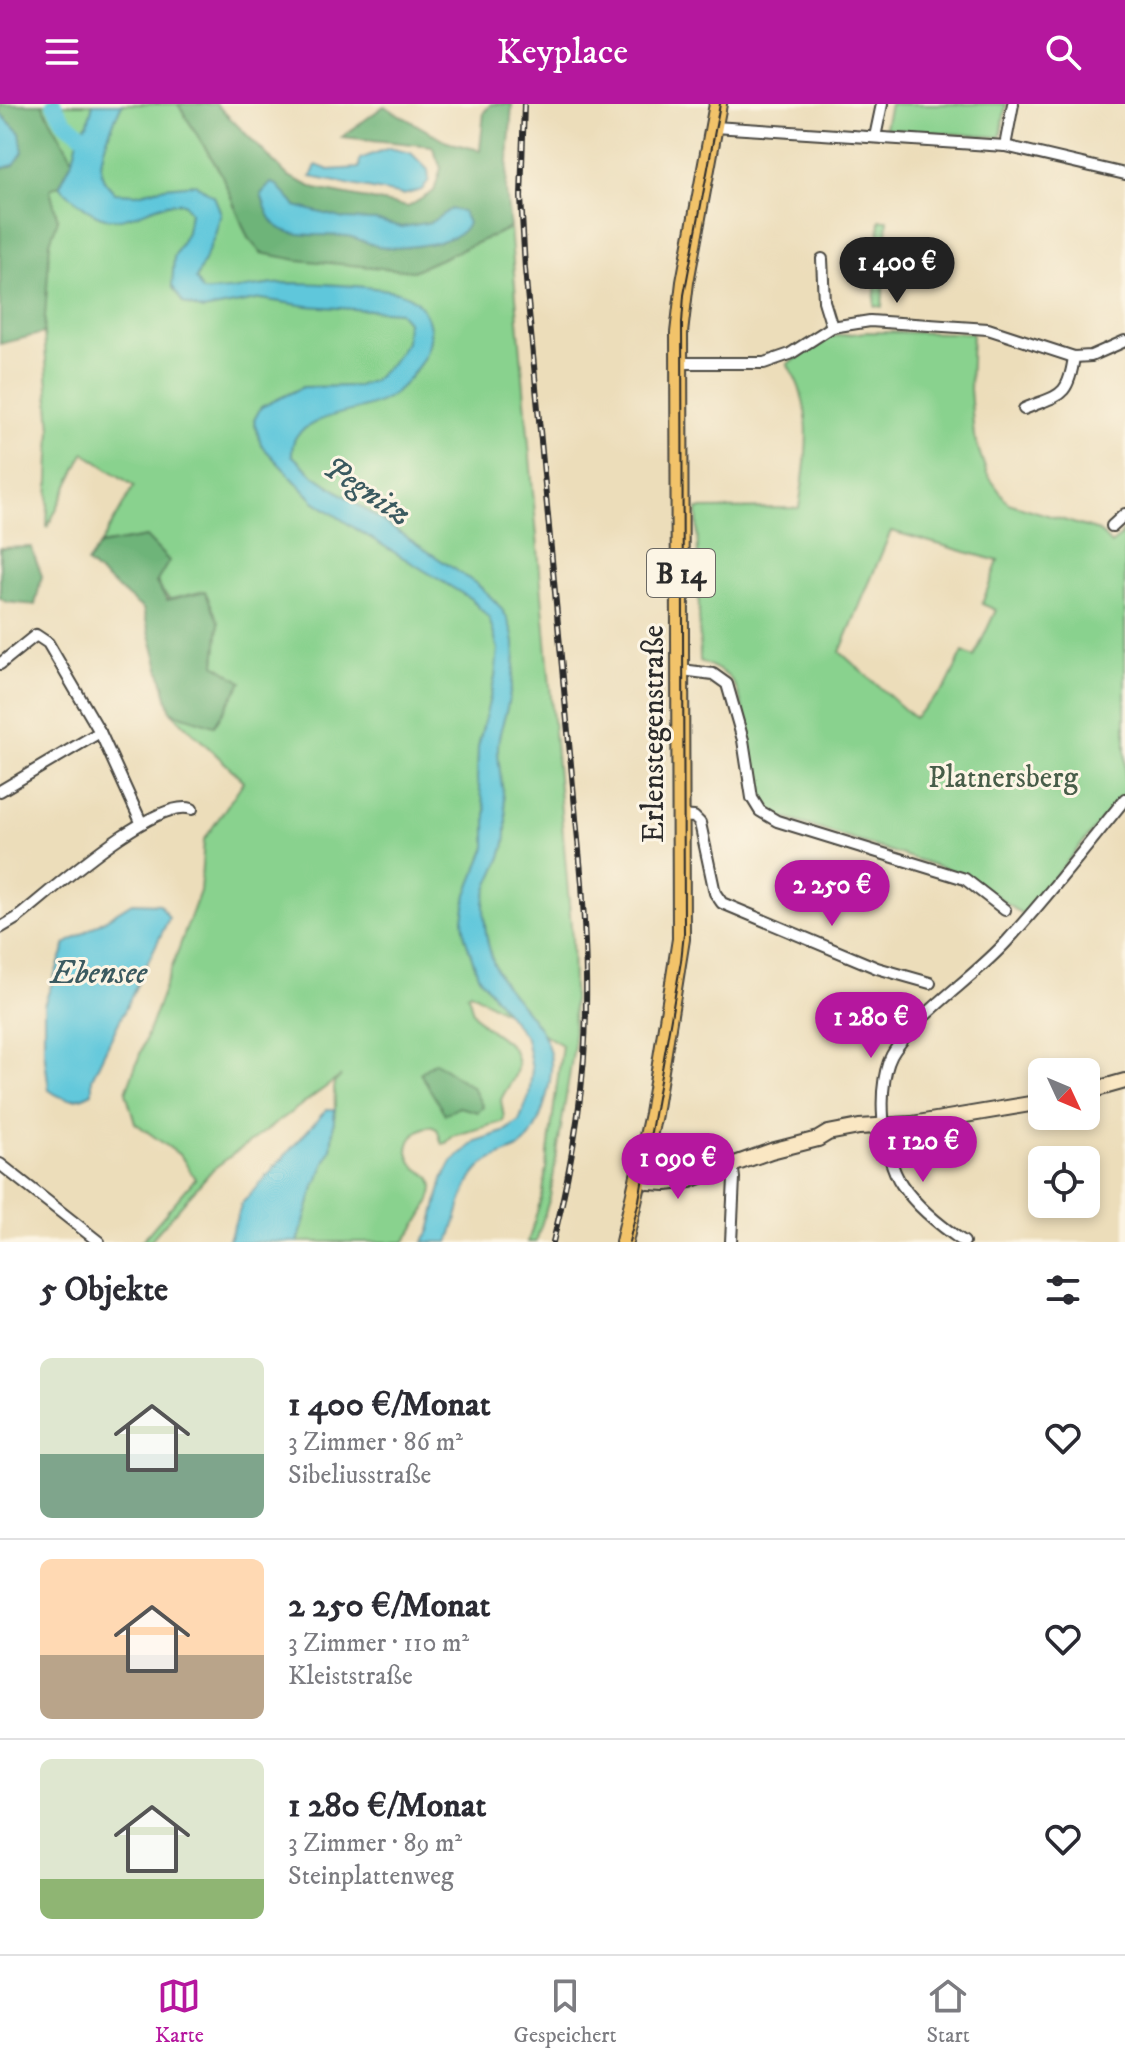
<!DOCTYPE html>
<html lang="de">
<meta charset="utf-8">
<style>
:root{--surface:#fff;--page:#f7f7f7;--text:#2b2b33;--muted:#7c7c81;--line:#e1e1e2;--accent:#b5179e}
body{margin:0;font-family:"IM FELL DW Pica",serif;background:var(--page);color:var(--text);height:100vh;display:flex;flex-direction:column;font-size:30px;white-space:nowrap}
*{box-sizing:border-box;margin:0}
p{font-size:26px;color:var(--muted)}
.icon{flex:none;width:44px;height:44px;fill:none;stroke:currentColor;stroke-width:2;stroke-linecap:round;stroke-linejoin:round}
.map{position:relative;height:1138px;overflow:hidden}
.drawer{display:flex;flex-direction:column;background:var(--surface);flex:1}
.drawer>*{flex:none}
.needle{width:52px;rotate:134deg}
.buttons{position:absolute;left:1028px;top:954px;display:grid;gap:16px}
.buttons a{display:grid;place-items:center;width:72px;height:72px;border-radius:12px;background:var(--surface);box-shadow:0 4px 12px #0003;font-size:40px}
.price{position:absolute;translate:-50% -68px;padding:0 18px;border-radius:28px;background:var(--accent);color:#fff;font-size:26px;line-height:52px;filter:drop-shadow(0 2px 4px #0008)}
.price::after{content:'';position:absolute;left:50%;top:48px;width:24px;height:18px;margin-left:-12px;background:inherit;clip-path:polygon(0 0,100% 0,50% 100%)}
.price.active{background:#222;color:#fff}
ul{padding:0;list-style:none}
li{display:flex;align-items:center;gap:24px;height:200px;padding:0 40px}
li+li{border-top:2px solid var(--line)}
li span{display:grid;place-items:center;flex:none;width:224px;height:160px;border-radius:12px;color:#555}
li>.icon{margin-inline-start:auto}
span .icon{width:96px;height:96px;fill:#fffc;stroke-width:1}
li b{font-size:34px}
h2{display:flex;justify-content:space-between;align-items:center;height:96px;padding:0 40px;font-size:34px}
header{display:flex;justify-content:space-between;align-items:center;height:104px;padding:0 40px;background:var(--accent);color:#fff;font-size:36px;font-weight:600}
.tab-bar{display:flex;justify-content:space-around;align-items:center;height:112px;border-top:2px solid var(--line);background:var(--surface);font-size:22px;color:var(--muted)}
.tab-bar a{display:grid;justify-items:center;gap:4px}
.tab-bar .active{color:var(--accent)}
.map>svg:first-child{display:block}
.green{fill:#89d28e;stroke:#5a7e5c;stroke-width:2;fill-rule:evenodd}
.forest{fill:#6eb479;stroke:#4c7052;stroke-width:2}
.water{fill:#5fc7db;stroke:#457983;stroke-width:2}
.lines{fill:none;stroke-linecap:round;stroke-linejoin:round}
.river{stroke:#5fc7db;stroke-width:16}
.street-casing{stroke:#484640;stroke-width:14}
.secondary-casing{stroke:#484640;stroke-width:18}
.primary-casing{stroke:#484640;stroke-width:20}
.street{stroke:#fff;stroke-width:10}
.secondary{stroke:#fae7c3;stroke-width:14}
.primary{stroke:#f2c36a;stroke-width:16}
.tram{stroke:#2b2b2b;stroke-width:2}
.rail-casing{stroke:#2b2b2b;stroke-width:6}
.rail{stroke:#fcf5e5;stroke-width:3;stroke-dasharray:9;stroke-linecap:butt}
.labels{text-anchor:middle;stroke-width:6;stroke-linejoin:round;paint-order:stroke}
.shield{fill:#fcf5e5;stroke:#6a6863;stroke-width:2}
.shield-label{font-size:28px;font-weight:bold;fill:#2b2b2b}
.street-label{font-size:30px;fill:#2b2b2b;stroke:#fcf5e5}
.park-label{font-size:30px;fill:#475d49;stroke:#fcf5e5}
.water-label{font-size:32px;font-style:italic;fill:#3b5a60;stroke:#fcf5e5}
</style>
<header><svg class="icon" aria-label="menu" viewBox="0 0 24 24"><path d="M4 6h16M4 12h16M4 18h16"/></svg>Keyplace<svg class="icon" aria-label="search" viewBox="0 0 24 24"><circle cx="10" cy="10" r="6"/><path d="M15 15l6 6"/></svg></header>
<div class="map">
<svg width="1125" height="1138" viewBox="0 0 1125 1138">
<rect width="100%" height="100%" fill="#fcf5e5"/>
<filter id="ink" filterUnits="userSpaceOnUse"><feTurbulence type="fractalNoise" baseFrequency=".0125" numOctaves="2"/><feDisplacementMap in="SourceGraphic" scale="16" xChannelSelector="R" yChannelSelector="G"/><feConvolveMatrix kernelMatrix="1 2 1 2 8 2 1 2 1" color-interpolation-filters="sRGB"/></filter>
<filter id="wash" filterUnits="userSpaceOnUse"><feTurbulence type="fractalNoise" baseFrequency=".006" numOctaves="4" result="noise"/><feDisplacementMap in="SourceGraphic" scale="32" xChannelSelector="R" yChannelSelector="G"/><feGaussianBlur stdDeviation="1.8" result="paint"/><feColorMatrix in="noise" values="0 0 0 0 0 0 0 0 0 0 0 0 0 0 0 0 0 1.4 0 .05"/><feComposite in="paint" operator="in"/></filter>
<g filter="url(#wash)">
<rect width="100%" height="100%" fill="#ecddba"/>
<g class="green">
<path d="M14 0H178L221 69 248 134 413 167 510 124 572 834 574 942 550 1093 536 1138H528L543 1088 562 941 470 888 467 890C471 896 470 901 473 908 484 931 525 935 516 968 513 979 505 985 501 996L504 1014 502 1018 453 1032 446 1039 442 1040 437 1025 430 1022C413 1026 401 1043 413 1060 420 1070 432 1068 433 1082 434 1097 413 1127 404 1138H298L314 1083 331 1045 335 1005 334 979 341 972 213 1065 149 1138H141L195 1075 181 1052 135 1019 126 988 200 787 204 736 244 677 171 608 214 621 215 560 219 519C159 492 160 499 146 433L100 441 134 382 84 349 47 424 51 326 44 229 12 86Z"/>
<path d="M890 0H1006L1001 31 998 33 888 25 885 23Z"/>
<path d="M880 116H888L882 203 874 202Z"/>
<path d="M865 228 972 229 970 285 974 332 987 370 1008 399 1099 427 1111 440 1121 432 1125 419V688L1023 811 966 771 772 710C739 680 756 614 732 577 724 567 711 562 700 557L697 405 799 404C806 355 817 303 787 260L830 233ZM891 427 998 457 982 500 996 506 974 553 963 548 946 583 914 614 840 548Z"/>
</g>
<g class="forest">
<path d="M0 0H42L73 55 60 81 50 85 58 116 50 138 44 229 0 240V65L14 61 20 29 0 9Z"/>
<path d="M178 0H216L288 72 316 85 408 103 434 87 441 64 432 42 342 33 384 2 447 38 480 46 484 8 491 0H512L506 86 510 124 413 167 298 156 261 149 248 134 221 69Z"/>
<path d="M146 433 169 457 156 479 167 496 205 487 219 519 215 560 242 578 214 622 171 608 143 505 87 459 100 441Z"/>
<path d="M31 443 42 472 35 501 6 498 0 494V444Z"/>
<path d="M435 958 473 984 483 1003 478 1008 459 1003 445 1010 420 969Z"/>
</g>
<g class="water">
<path d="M93 0H122C114 18 95 55 103 74 105 79 111 84 115 89L137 90 165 83 195 80 214 92 221 109 215 131 196 175 202 187C231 189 259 180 288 179 312 179 383 182 404 190 423 197 434 220 429 240 427 250 421 259 415 267 381 316 343 298 304 325 294 331 292 340 292 351L312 370 478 481C485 488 494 495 500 503 523 533 514 573 506 608 503 619 498 631 498 643 498 675 510 707 505 739 502 760 484 781 484 802 484 825 489 853 500 873 518 903 554 927 551 966 550 986 538 1032 520 1043 507 1050 488 1054 478 1066 461 1084 459 1114 449 1138H423L430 1127 443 1075 452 1058 476 1037 503 1028 519 1017 529 992 532 965 526 934 478 871 465 833 463 815 467 790 486 743V706L477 676 478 643 495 573 498 545 489 514 471 495 356 425 314 397 261 341 254 316 261 303 303 283 358 282 374 276 392 259 406 238 407 217 399 208 307 202 261 195 203 206 183 199 172 182 174 153 187 128 190 109 184 99C145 96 122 135 83 102 74 94 66 91 60 81L73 55 80 28 88 19Z"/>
<path d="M0 9 20 29 23 48 14 61 0 65Z"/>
<path d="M389 44 411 49 428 66 429 76 422 86 403 91 311 73 316 61 329 66 359 64 360 55Z"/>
<path d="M271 79 277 81 296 102 344 115 375 116 402 123 431 118 451 105 463 108 468 119C461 140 401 146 381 143 371 141 362 136 351 133 332 129 294 135 278 123 269 116 265 101 261 90Z"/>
<path d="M132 799 160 800 169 814 92 974V989C75 998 64 997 49 986L44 947V901L66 840Z"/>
<path d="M327 1005H335L331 1045 314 1084 298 1138H228L242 1099Z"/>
</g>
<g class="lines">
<path class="river" d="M54 0 64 17 89 36"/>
</g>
</g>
<g filter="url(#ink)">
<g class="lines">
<defs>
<g id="street">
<path d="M714 23 1005 42 1125 70"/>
<path d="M875 33 882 0"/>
<path d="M1005 42 1013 0"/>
<path d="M822 155 824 197 832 223"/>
<path d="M679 259H764L790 250 832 223 870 217 988 225 1074 253 1091 252 1125 237"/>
<path d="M1024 305C1059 290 1068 295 1074 253"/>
<path d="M1112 422 1125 410"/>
<path d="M0 560 36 531 48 539 100 628 141 718"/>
<path d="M682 566 713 570 727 580 743 636 752 694 760 707 777 717 965 775 1005 806"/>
<path d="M0 687 100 628"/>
<path d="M680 712 694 713 700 719 715 789 722 799 877 864 930 879"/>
<path d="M0 824 17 814C48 790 155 692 192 705"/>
<path d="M0 1060 99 1138"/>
<path d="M731 1138 734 1074 732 1060"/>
<path d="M964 1138C942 1123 917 1103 902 1081 882 1053 874 975 895 946 925 903 973 875 1008 836 1049 791 1087 742 1125 695"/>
</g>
<g id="secondary">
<path d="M1086 988 1125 977"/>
<path d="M701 1069 652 1062 641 1068 649 1078 666 1079 690 1076 771 1047 818 1035 828 1029 859 1023 912 1020 1042 998"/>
</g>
<path id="primary" d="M624 1138 653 1010 681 835 679 229 685 178 718 0"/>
</defs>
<use href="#street" class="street-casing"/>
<use href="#secondary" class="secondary-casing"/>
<use href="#primary" class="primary-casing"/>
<use href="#street" class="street"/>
<use href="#secondary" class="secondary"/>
<use href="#primary" class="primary"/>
<path class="tram" d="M629 1138 639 1096 681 857 684 829 682 219 684 191 720 0"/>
<defs>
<path id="rail" d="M524 0 521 93 525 165 582 779C584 819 587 860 586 901 586 981 572 1061 553 1138"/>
</defs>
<use href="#rail" class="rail-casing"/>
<use href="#rail" class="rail"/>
</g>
</g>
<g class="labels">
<rect class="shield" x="647" y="445" width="68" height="48" rx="6"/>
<g class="shield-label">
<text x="681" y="479">B 14</text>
</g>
<g class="street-label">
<text transform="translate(653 630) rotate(-90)" y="10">Erlenstegenstraße</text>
</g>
<g class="park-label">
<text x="1003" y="683">Platnersberg</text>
</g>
<g class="water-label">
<text transform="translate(368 386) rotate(34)" y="11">Pegnitz</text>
<text x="99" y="879">Ebensee</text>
</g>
</g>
</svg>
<div class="buttons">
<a><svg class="needle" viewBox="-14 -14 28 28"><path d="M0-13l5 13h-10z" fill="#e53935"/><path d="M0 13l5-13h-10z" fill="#7c7c81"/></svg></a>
<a><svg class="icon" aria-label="locate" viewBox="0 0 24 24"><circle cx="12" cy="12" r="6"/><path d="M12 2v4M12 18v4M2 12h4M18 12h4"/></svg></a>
</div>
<b class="price active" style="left:897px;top:201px">1 400 €</b>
<b class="price" style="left:832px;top:824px">2 250 €</b>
<b class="price" style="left:871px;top:956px">1 280 €</b>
<b class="price" style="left:923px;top:1080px">1 120 €</b>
<b class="price" style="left:678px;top:1097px">1 090 €</b>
</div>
<section class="drawer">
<h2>5 Objekte<svg class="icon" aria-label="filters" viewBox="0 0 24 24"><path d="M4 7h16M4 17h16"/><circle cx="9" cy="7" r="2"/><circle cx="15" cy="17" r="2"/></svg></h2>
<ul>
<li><span style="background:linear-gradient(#dfe7d0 60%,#7fa58c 0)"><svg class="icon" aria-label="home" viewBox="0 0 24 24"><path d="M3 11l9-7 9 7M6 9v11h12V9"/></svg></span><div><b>1 400 €/Monat</b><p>3 Zimmer · 86 m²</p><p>Sibeliusstraße</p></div><svg class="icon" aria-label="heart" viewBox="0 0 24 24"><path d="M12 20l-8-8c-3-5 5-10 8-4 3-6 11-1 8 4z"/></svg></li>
<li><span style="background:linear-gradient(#ffd9b3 60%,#b9a48a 0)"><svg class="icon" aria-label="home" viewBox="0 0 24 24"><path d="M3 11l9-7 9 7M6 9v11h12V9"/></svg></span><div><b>2 250 €/Monat</b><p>3 Zimmer · 110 m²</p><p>Kleiststraße</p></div><svg class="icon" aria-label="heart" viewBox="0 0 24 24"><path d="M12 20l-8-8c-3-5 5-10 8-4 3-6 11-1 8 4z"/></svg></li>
<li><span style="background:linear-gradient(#dfe7d0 75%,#8fb573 0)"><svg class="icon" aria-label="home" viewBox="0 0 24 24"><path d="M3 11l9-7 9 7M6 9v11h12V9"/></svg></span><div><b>1 280 €/Monat</b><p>3 Zimmer · 89 m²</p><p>Steinplattenweg</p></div><svg class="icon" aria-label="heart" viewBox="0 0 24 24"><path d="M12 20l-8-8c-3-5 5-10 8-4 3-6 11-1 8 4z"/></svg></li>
</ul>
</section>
<nav class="tab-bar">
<a class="active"><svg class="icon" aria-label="map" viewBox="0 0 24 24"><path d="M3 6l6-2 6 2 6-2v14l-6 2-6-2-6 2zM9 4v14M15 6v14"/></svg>Karte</a>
<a><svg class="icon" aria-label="saved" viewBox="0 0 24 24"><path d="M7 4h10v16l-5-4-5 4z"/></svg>Gespeichert</a>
<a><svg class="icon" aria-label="home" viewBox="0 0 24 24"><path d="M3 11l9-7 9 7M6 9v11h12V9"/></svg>Start</a>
</nav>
